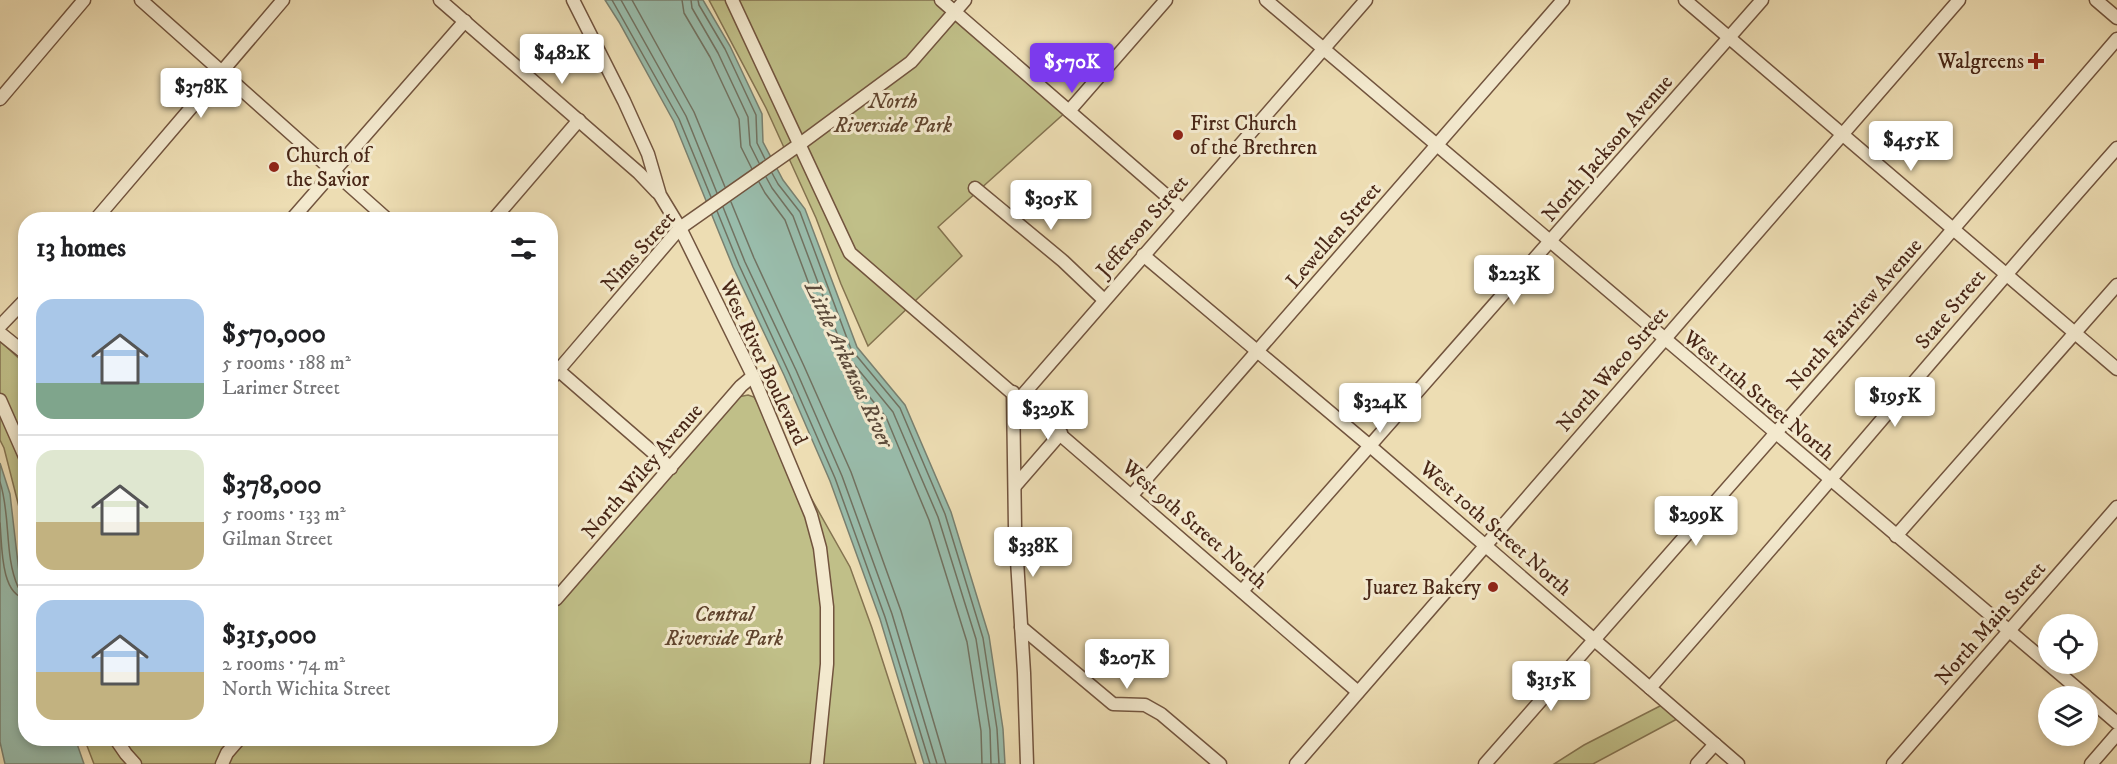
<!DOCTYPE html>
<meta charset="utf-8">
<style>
:root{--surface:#fff;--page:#f2f2f2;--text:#202124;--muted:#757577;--line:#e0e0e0;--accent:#7c3aed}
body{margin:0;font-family:"IM FELL DW Pica",serif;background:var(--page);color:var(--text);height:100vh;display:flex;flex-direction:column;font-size:22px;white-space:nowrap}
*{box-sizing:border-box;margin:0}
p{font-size:20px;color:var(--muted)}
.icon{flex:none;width:33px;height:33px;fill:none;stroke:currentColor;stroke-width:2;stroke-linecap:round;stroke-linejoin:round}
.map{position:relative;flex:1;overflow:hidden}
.side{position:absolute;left:18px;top:212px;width:540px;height:534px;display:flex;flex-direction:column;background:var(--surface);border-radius:24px;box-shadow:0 3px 9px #0003}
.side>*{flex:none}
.fabs{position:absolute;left:2038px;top:614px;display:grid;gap:12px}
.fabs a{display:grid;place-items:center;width:60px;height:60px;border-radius:50%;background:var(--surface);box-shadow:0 3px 9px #0003;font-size:30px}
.price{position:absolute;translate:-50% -51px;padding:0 14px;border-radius:6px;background:#fff;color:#222;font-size:20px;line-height:39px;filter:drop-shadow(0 2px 3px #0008)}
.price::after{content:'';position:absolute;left:50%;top:36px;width:18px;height:14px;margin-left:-9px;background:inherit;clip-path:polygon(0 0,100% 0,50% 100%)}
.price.selected{background:var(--accent);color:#fff}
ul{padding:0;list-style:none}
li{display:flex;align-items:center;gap:18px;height:150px;padding:0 18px}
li+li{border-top:2px solid var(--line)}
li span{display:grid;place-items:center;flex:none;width:168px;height:120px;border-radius:18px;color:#555}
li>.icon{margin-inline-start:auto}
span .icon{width:72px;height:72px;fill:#fffc;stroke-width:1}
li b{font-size:26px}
h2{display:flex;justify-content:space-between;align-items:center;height:72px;padding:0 18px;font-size:26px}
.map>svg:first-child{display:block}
.green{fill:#c0bf88;stroke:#847350;stroke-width:1.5}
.water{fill:#99bcab;stroke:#798070;stroke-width:1.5}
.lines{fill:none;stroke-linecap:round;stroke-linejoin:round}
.shore{stroke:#717261;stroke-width:1.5}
.minor-casing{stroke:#72543e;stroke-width:15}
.minor{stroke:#f3e9ce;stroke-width:12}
.poi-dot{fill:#8f2418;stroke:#f3e9ce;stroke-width:2}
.labels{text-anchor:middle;stroke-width:6;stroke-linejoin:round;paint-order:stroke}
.poi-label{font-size:21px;fill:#492717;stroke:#f3e9ce;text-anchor:end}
.park-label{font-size:21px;font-style:italic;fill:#61452e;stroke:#f3e9ce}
.street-label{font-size:21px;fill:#492717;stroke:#f3e9ce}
.water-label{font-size:22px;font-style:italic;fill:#5d4c3c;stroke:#f3e9ce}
</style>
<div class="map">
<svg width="2117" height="764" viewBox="0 0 2117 764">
<rect width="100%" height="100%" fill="#edddb3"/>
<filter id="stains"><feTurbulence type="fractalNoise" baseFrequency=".00333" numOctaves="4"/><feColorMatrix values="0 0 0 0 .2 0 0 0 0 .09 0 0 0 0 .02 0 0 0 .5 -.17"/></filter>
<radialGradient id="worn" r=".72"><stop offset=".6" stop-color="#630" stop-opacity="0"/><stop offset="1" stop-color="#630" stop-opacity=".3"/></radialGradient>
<g class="green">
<path d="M709 0H938L1068 110 938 227 962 256 868 346 841 284 816 218 766 108Z"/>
<path d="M0 341 25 364V573L19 507 4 448 0 440Z"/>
<path d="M748 395 754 397 758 404 850 567 872 628 916 764H94L84 738H550L551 607H554L567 596 738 397Z"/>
<path d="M1662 705 1677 719 1593 764H1554L1584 745Z"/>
</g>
<g class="water">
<path d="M605 0H703L730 46 762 114 763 142 783 180 805 209 857 347 905 405 951 512 989 636 1003 729 1005 764H924L880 619 830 481 784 375 733 267 674 122 619 22Z"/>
<path d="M0 463 10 494 19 572 25 592 26 738H75L84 764H5L0 742Z"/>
</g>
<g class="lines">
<g class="shore">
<path d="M612 0 679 119 711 197"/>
<path d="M621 0 686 116 717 193"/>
<path d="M632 0 694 112 725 187"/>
<path d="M682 0 684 13 710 57 739 119 741 147 752 169"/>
<path d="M691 0 692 8 718 53 748 117 750 145 759 163"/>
<path d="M698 0 699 5 725 49 756 115 757 143 765 159"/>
<path d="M772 173 778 184 800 212 851 349 900 408 945 514 983 638 997 729 999 764"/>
<path d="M766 177 772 188 793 216 844 352 893 412 938 517 976 639 990 730 991 764"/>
<path d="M759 182 765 193 785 220 836 356 886 417 929 520 967 642 981 731 982 764"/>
<path d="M731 202 754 258 804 366 851 472 901 611 946 764"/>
<path d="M723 207 745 262 796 370 842 476 892 614 937 764"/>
<path d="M717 211 739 265 789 373 835 478 885 617 930 764"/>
<path d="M0 482C11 516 4 555 18 587L26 590"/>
<path d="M0 523C2 542 0 596 26 598"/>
</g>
<defs>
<g id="minor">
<path d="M141 0 387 219"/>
<path d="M440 0 639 173 657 192"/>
<path d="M573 0 624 101 648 154 660 195 680 228 753 376 811 515 820 548 827 607V664L817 764"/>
<path d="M732 0 850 253 1358 692"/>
<path d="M941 0 1183 210"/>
<path d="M1266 0 2086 696"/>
<path d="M1685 0 2117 369"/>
<path d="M2096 0 2117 18"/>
<path d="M0 99 84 0"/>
<path d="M1069 111 1166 0"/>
<path d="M975 188 1063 261 1104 300"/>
<path d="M96 219 283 0"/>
<path d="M292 219 465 21"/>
<path d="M494 219 579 120"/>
<path d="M1143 255 1370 446 1738 764"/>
<path d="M0 326 26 299"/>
<path d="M0 333 26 354"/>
<path d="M550 363 671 468"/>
<path d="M550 380 680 228 800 144 911 62 965 0"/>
<path d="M1013 392 1015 528 1024 673 1027 764"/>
<path d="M1020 398 1366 0"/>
<path d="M0 400 26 459"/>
<path d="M1015 486 1061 433"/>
<path d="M1132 495 1563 0"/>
<path d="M1896 536 2117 285"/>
<path d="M1242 591 1762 0"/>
<path d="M550 598 556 599 741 386 753 376"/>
<path d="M1021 627 1113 704 1145 705 1161 714 1220 764"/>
<path d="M1650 688C1808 509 1959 326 2117 148"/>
<path d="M2088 698 2117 723"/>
<path d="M115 738 126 754 135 764"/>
<path d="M222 764 227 753 240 738"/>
<path d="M1296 764 1959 0"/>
<path d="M1485 764 1861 336 2117 39"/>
<path d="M1697 764 1715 744"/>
<path d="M1893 764 2117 507"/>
<path d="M2091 764 2117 734"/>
</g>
</defs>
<use href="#minor" class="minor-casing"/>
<use href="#minor" class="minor"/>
</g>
<g class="poi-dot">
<path d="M2033 52h6v6h6v6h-6v6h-6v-6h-6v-6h6z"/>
<circle cx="1178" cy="135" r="6"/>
<circle cx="274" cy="167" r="6"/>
<circle cx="1493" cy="587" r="6"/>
</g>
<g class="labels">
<g class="poi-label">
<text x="2024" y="68">Walgreens</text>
<text x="1190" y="130" text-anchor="start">First Church<tspan x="1190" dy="24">of the Brethren</tspan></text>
<text x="286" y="162" text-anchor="start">Church of<tspan x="286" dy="24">the Savior</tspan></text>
<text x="1481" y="594">Juarez Bakery</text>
</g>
<g class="park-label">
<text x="893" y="108">North<tspan x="893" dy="24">Riverside Park</tspan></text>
<text x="724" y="621">Central<tspan x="724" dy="24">Riverside Park</tspan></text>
</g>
<g class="street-label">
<text transform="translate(1607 148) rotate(-49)" y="7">North Jackson Avenue</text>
<text transform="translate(1142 226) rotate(-49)" y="7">Jefferson Street</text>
<text transform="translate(1333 235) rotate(-49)" y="7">Lewellen Street</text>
<text transform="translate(638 251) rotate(-48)" y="7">Nims Street</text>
<text transform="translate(1950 309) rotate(-50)" y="7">State Street</text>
<text transform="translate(1854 314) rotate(-49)" y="7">North Fairview Avenue</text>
<text transform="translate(764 362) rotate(65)" y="7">West River Boulevard</text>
<text transform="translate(1612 369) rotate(-49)" y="7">North Waco Street</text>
<text transform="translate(1759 395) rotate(40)" y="7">West 11th Street North</text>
<text transform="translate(642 471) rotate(-49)" y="7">North Wiley Avenue</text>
<text transform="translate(1195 524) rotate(41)" y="7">West 9th Street North</text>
<text transform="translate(1496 528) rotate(41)" y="7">West 10th Street North</text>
<text transform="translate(1990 623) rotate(-49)" y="7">North Main Street</text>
</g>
<g class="water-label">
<text transform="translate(850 364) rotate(65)" y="8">Little Arkansas River</text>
</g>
</g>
<rect width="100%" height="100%" filter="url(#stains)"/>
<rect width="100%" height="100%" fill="url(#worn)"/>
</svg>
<div class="fabs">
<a><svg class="icon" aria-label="locate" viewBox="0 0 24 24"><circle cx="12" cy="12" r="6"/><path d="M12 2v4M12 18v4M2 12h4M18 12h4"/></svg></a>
<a><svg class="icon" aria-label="layers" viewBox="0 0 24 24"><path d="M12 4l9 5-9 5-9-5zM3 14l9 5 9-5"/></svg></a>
</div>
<b class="price" style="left:562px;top:85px">$482K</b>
<b class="price selected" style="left:1072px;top:94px">$570K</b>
<b class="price" style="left:201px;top:119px">$378K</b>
<b class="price" style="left:1911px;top:172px">$455K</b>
<b class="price" style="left:1051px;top:231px">$305K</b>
<b class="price" style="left:1514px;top:306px">$223K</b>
<b class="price" style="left:1895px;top:428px">$195K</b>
<b class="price" style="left:1380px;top:434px">$324K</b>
<b class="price" style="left:1048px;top:441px">$329K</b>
<b class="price" style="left:1696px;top:547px">$299K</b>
<b class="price" style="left:1033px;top:578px">$338K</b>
<b class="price" style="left:1127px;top:690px">$207K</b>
<b class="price" style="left:1551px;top:712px">$315K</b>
<section class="side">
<h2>13 homes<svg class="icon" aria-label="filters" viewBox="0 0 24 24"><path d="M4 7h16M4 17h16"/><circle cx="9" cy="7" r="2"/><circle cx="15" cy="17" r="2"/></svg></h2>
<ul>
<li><span style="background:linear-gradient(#a9c7e8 70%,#7fa58c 0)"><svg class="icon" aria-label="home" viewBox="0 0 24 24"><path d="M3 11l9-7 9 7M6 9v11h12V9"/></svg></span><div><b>$570,000</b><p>5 rooms · 188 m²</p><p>Larimer Street</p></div></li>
<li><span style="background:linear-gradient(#dfe7d0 60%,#c2b280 0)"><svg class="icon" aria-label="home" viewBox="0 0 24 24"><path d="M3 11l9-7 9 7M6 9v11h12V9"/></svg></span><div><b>$378,000</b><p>5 rooms · 133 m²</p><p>Gilman Street</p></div></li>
<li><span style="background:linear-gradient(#a9c7e8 60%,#c2b280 0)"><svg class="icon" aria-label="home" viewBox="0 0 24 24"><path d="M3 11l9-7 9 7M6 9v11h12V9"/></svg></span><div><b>$315,000</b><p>2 rooms · 74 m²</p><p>North Wichita Street</p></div></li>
</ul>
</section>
</div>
